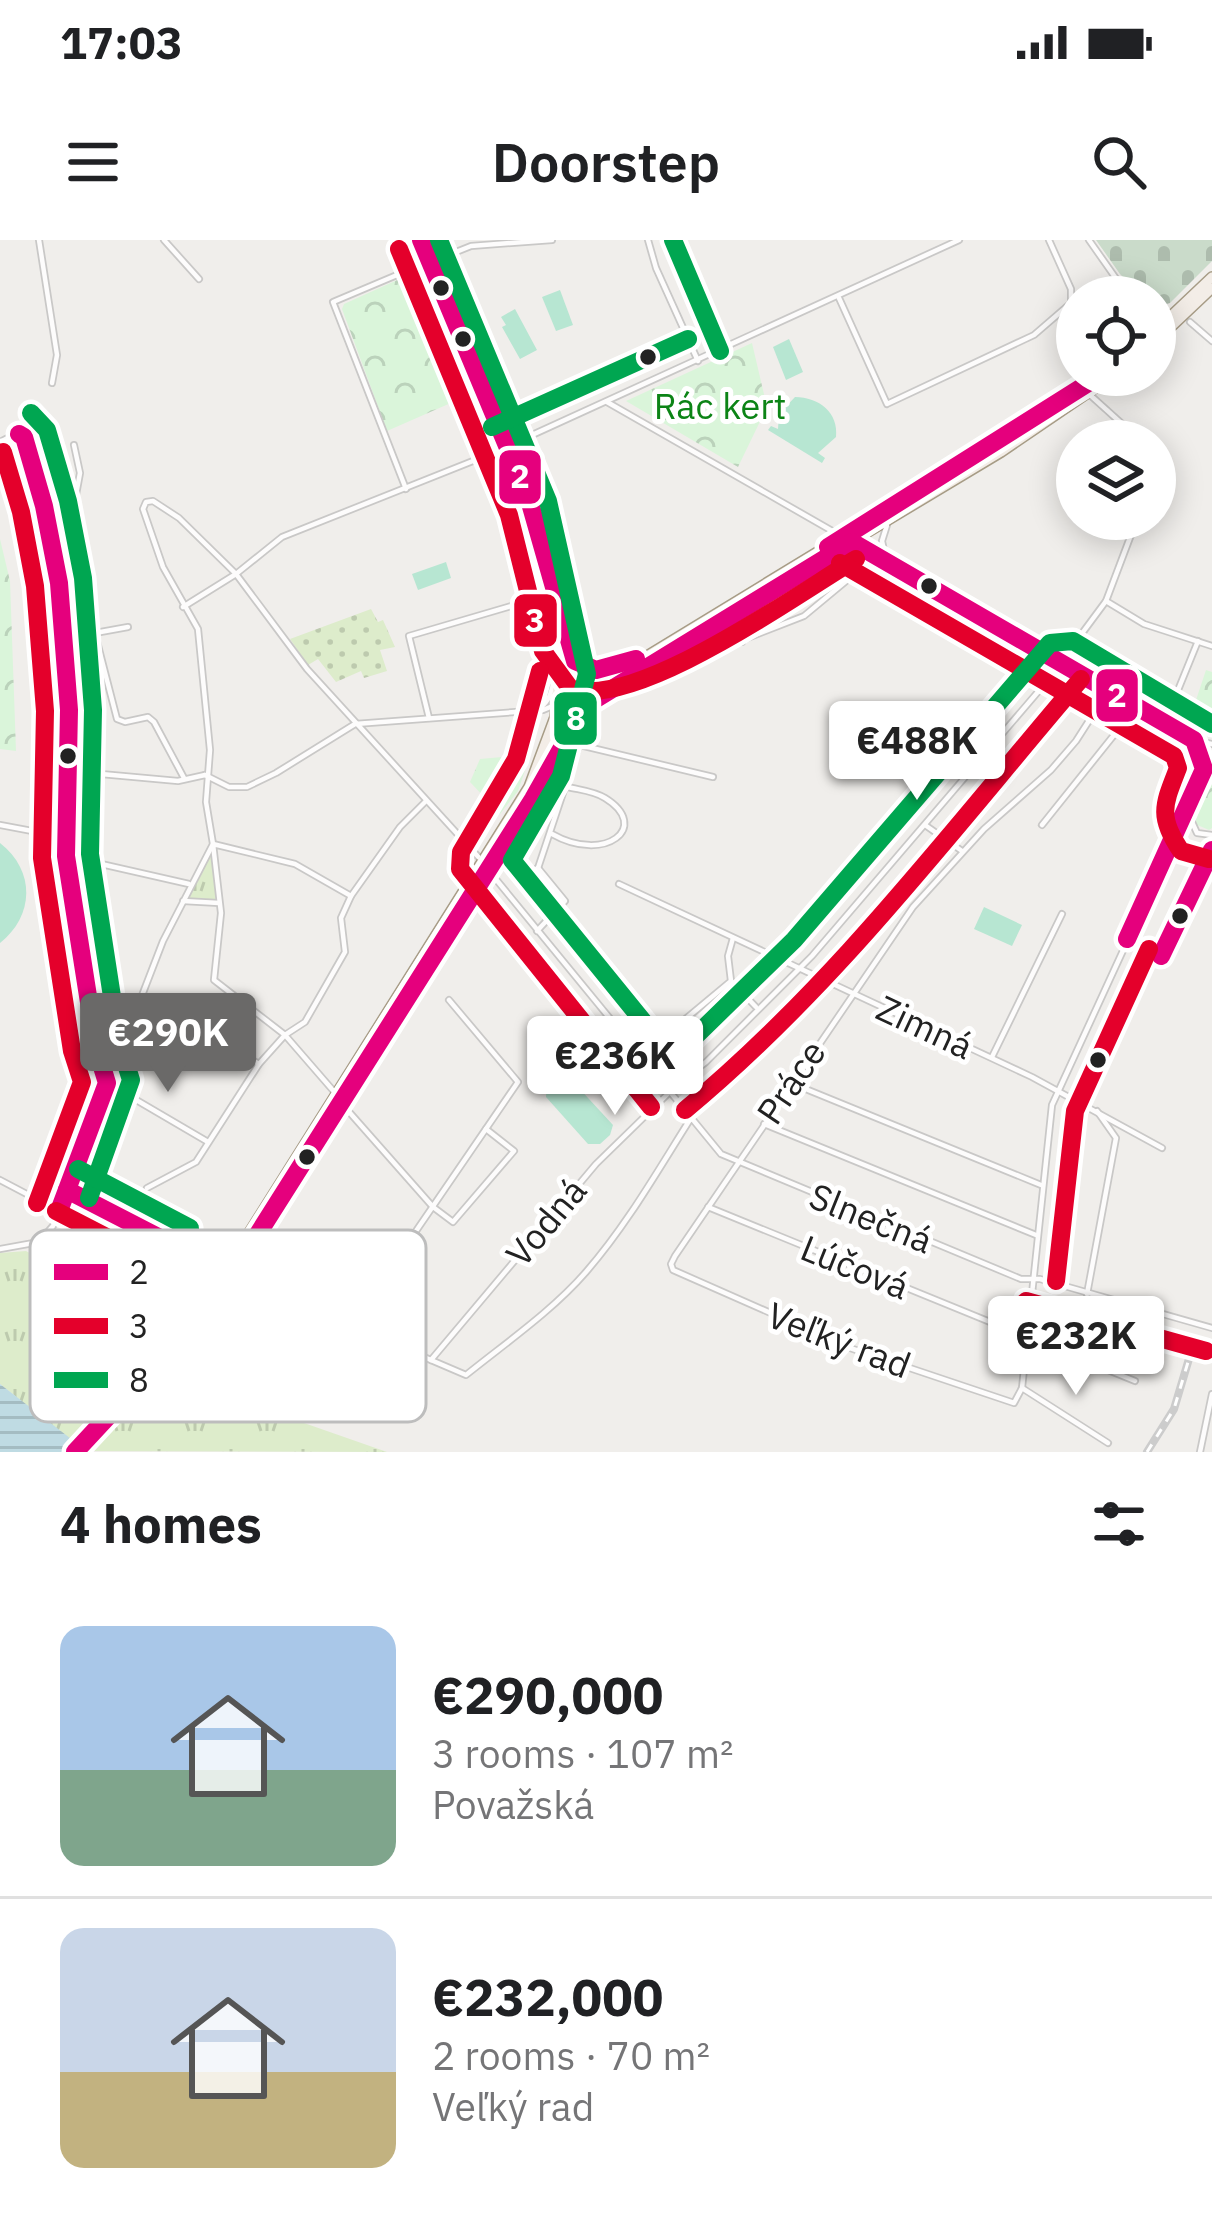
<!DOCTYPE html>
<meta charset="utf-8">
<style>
:root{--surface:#fff;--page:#f6f6f6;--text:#202124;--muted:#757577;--line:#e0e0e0;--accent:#6a6968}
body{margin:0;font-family:"IBM Plex Sans",sans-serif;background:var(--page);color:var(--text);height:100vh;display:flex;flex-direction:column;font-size:45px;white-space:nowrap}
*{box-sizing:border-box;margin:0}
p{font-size:39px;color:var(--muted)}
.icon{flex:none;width:66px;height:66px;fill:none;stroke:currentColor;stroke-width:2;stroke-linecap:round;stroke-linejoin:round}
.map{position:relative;height:1212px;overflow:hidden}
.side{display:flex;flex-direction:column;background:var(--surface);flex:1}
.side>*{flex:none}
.fabs{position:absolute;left:1056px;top:36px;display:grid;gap:24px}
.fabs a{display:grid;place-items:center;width:120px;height:120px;border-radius:50%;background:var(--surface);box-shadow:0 6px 30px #0003;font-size:60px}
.price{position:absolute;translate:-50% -102px;padding:0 27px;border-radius:12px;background:#fff;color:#222;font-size:39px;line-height:78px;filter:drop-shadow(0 3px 6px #0008)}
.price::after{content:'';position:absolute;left:50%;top:72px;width:36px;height:27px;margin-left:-18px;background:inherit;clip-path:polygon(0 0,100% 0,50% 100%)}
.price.active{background:var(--accent);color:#fff}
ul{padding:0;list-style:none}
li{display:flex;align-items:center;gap:36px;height:300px;padding:0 60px}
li+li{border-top:3px solid var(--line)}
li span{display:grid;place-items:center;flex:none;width:336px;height:240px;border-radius:24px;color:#555}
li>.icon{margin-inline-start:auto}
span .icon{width:144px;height:144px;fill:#fffc;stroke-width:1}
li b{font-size:51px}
h2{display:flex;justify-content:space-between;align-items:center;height:144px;padding:0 60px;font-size:51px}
.status{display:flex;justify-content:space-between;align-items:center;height:84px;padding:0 60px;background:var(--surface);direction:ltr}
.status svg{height:33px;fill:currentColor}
header{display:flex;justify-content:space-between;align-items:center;height:156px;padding:0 60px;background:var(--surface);font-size:54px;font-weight:600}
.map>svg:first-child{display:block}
.grass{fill:url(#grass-tufts)}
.cemetery{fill:url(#cemetery-stones)}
.park{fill:url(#park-crowns)}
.garden{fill:url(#garden-dots)}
.pitch{fill:#b7e6d2}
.water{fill:url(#water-rules)}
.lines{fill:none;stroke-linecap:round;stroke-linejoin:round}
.street-casing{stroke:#c9c8c7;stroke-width:8}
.primary-casing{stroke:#a79c86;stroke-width:12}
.street{stroke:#fdfcfc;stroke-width:4.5}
.primary{stroke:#f3ede7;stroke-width:9}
.rail-casing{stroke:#ccc;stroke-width:8}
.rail{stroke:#fff;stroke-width:3;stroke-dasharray:9;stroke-linecap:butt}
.bus-1-casing{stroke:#fff;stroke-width:27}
.bus-2-casing{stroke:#fff;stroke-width:27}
.bus-3-casing{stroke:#fff;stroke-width:27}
.bus-1{stroke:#e5007d;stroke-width:18}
.bus-2{stroke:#e4002b;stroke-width:18}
.bus-3{stroke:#00a651;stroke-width:18}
.bus-dot{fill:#222;stroke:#fff;stroke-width:4.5}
.labels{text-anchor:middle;stroke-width:10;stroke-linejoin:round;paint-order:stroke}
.park-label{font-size:36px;fill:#0c8416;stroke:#fff}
.street-label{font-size:36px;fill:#222;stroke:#fff}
.key{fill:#fff;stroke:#bdbdbd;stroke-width:3}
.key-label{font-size:33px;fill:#222}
.line-badge{stroke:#fff;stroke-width:4.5}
.badge-label{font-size:33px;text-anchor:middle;font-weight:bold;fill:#fff}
</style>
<div class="status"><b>17:03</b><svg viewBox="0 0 49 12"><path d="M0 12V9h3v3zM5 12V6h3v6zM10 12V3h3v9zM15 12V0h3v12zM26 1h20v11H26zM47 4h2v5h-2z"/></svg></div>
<header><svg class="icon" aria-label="menu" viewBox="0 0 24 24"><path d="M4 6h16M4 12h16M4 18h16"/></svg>Doorstep<svg class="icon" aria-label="search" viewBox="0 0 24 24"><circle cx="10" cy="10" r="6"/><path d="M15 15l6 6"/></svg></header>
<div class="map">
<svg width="1212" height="1212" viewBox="0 0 1212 1212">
<defs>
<pattern id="grass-tufts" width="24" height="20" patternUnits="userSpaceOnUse" patternTransform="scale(3)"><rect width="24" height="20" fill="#ddeccb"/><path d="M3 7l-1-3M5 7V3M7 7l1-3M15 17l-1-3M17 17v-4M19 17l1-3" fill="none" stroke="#bdcaae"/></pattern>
<pattern id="cemetery-stones" width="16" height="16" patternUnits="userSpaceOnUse" patternTransform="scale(3)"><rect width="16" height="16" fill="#cadbca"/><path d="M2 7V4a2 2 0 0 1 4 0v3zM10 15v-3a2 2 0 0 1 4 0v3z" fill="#adbcad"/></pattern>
<pattern id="park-crowns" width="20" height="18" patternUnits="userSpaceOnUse" patternTransform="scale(3)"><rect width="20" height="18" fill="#daf5da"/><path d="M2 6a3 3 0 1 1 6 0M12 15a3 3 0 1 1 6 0" fill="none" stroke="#bbd2bb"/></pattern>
<pattern id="garden-dots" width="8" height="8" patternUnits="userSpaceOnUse" patternTransform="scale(3)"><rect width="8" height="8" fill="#ddeccb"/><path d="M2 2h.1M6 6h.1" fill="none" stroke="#bdcaae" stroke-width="1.8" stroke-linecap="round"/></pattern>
<pattern id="water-rules" width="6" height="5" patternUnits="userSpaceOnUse" patternTransform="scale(3)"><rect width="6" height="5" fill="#bfdbe3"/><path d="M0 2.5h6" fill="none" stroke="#a4bcc2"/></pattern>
</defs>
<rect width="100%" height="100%" fill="#f0eeeb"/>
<g class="grass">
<path d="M212 609 217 660 187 658Z"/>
<path d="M26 1011 158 1084 170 1100 74 1203 0 1144V1013Z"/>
<path d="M170 1136 387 1212 87 1211Z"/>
</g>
<path class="cemetery" d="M1096 0H1212V21L1170 63 1156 67 1155 57H1142L1120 34Z"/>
<g class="park">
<path d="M415 32 469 155 387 191 342 69 344 64Z"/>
<path d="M752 103 767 167 738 227 626 161Z"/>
<path d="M38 190 64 281 58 283 52 266 46 267 30 204V195Z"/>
<path d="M0 299 10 341 16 511 0 509Z"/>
<path d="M1206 430 1212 432V490L1188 484Z"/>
<path d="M532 510 518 551 500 574 470 542 480 519 525 515Z"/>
<path d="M1212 529V588L1209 590 1195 584 1192 571Z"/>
</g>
<path class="garden" d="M371 369 378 382 383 380 395 407 380 410 387 431 364 438 361 431 336 442 318 419 308 425 290 399Z"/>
<g class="pitch">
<path d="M560 50 573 85 556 91 542 57Z"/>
<path d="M515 69 537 110 520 119 502 87 506 85 501 77Z"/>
<path d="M789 99 803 132 786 140 773 107Z"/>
<path d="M795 157C819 157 839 173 836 197L818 213 825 218 822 223 768 190 771 186 778 189 779 174Z"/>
<path d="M446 322 451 338 418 350 412 334Z"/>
<path d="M0 603C36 631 34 676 0 703Z"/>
<path d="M984 667 1022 685 1012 706 974 689Z"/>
<path d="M565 833 613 885 610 895 600 904H588L546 857 547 843Z"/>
</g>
<path class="water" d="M0 1144 88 1212H0Z"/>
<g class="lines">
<defs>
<g id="street">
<path d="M39 0 57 115 52 143"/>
<path d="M164 0 199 39"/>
<path d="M648 0 656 28 698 121"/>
<path d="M1089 0 1129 57"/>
<path d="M431 22 471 6 552 0"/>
<path d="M839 58 887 164 1034 95 1071 63V49L1049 0"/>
<path d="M1190 82 1212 101"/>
<path d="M1089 154 1141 201"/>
<path d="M607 162 841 296"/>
<path d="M0 202 15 194 24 197 44 266 59 343 69 470 66 616 96 807 106 840"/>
<path d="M74 205 80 233 69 293 117 479 125 482 148 477 154 482 184 538"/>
<path d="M508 206 959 0"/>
<path d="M1155 217V231"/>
<path d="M406 249 333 62 423 24"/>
<path d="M851 302 1194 500 1212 504"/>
<path d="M886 320 882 301 887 285"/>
<path d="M1106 361 1144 384 1212 406"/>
<path d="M183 367 236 334 282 297 498 211"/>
<path d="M738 373 742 402"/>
<path d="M718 385 739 396"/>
<path d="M95 393 128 387"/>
<path d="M639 440 804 376 863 327 886 320"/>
<path d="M1108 451 1076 501 1051 530 984 589 913 667 675 1016 671 1024 673 1030 850 1108 1014 1163 1022 1148 1052 865 1195 554 1204 529 1194 500"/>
<path d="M541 467C558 454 554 425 551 405"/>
<path d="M429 478 409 396 542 357"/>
<path d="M1165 482 1198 401"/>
<path d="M567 502 713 537"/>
<path d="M68 531 178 541 205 535"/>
<path d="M205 535 229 547H247L276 533 355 484 543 470 555 465"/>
<path d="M1187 571 1197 593 1212 595"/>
<path d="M0 585 64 597"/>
<path d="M925 585 962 611"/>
<path d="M1042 585 1122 485"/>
<path d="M552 594C605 624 652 587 605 558 594 551 580 550 568 547"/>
<path d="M66 616 189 644"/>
<path d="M538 628 579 505"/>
<path d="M490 632 721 914 1021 1039H1040L1212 1088"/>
<path d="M521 637 538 628"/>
<path d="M619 644 1032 837 1162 908"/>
<path d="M183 661 219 663"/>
<path d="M537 691 565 661 538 628"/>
<path d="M731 741 756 767"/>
<path d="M199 790 259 824"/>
<path d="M641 816 731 741 728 716 733 698"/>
<path d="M992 817 1062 674"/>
<path d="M791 843 1041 945"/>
<path d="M109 844 208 902"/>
<path d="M337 855 285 795 214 740 221 673 213 604 295 624 351 656"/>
<path d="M343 865 433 967 453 982 514 911 486 889"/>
<path d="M764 884 1036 995"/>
<path d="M0 940 59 971"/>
<path d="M147 948 196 922 259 824 285 795 305 782 345 712 341 678 351 656 400 587 426 561"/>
<path d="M67 950 222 1030"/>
<path d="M708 967 1135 1141"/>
<path d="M0 1009 39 1002 53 986 163 701 213 604 206 562 210 510 198 389 163 327 143 269 146 262 153 261 179 278 236 334 307 429 483 622"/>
<path d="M232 1035 466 1135C507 1102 552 1071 586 1032 627 985 658 930 691 878"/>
<path d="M1087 1054 1116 898 1097 871"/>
<path d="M351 1086 518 842 449 760"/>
<path d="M431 1120 596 924 680 842 706 822 812 716 1043 446 1106 361 1137 279"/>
<path d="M1022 1148 1108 1203"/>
<path d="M1200 1212 1212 1154"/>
</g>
<g id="primary">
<path d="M413 0 525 268 563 437"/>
<path d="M421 0 528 256 547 319 572 434"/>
<path d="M1155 91 1212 37"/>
<path d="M1155 102 1212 48"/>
<path d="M570 408 583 428 595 431 613 427"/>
<path d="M585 441 637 422 1041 176 1101 135"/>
<path d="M573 463 596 448 643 427 1001 212 1114 135"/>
<path d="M560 511 586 465 618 443"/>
<path d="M217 1044 529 547 555 477 558 445 563 437"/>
<path d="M75 1212 193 1085 238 1026 533 559 573 463"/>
</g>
</defs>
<use href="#street" class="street-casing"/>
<use href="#primary" class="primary-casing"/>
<use href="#street" class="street"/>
<use href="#primary" class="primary"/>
<defs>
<path id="rail" d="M1147 1212 1174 1169 1194 1102"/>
</defs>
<use href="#rail" class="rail-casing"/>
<use href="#rail" class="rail"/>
<defs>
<g id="bus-1">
<path d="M421 0 528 256 575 421 596 430 636 419"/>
<path d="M19 194 24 197 44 266 59 343 69 470 66 616 96 807 107 843 59 971"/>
<path d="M852 302 1194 500 1204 529 1127 699"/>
<path d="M828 307 1101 135"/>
<path d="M1161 716 1212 610"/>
<path d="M67 950 226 1032 351 1086"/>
<path d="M75 1212 193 1085 232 1035 533 559 586 465 852 302"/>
</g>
<g id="bus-2">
<path d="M399 9 509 275 543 411 570 448C633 472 799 353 856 319"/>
<path d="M3 212 21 272 35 346 45 471 42 618 72 811 82 842 37 963"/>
<path d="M840 323 1174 516 1178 528C1164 564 1157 576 1181 611L1209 619"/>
<path d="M540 431 516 519 461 612 460 629 651 867"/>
<path d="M685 870C835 746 955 586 1081 439"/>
<path d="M56 971 215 1053 341 1108"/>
<path d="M1056 1041 1075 871 1149 709"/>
<path d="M1026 1061 1206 1111"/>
</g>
<g id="bus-3">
<path d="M439 0 548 261 587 434 561 536 512 620 673 818 794 700 1050 403 1073 401 1212 484"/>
<path d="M673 0 720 111"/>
<path d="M31 173 47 190 68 261 83 338 93 470 90 614 119 802 131 840 89 958"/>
<path d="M492 187 688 99"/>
<path d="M78 929 190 988"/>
</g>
</defs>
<use href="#bus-1" class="bus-1-casing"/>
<use href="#bus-2" class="bus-2-casing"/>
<use href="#bus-3" class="bus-3-casing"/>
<use href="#bus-1" class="bus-1"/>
<use href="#bus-2" class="bus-2"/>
<use href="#bus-3" class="bus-3"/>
</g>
<g class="bus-dot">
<circle cx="441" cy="48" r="10"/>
<circle cx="463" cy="99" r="10"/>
<circle cx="648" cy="117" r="10"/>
<circle cx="929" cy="346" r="10"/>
<circle cx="68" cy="516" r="10"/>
<circle cx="1180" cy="676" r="10"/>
<circle cx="1098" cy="820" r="10"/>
<circle cx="307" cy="917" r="10"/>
</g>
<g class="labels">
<g class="park-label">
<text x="720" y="179">Rác kert</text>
</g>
<g class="street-label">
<text transform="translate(925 787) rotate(25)" y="13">Zimná</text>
<text transform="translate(791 842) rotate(-56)" y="13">Práce</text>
<text transform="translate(871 978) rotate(22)" y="13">Slnečná</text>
<text transform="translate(546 982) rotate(-50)" y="13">Vodná</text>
<text transform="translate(855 1027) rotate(22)" y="13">Lúčová</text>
<text transform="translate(839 1100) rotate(21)" y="13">Veľký rad</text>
</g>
</g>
<rect x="30" y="990" width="396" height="192" rx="18" class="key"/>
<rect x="54" y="1024" width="54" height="16" fill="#e5007d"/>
<rect x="54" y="1078" width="54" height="16" fill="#e4002b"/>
<rect x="54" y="1132" width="54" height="16" fill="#00a651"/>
<g class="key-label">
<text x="129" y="1044">2</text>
<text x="129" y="1098">3</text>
<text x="129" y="1152">8</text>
</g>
<g class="line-badge">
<rect x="497" y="208" width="46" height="58" rx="12" fill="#e5007d"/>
<rect x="512" y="352" width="47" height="57" rx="12" fill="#e4002b"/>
<rect x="1094" y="427" width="46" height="57" rx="12" fill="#e5007d"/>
<rect x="552" y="450" width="47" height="57" rx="12" fill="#00a651"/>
</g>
<g class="badge-label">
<text x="520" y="248">2</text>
<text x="535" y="392">3</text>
<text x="1117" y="467">2</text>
<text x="576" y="490">8</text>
</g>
</svg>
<div class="fabs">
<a><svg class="icon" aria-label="locate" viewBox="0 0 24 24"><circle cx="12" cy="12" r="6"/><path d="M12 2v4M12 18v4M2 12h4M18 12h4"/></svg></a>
<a><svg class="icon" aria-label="layers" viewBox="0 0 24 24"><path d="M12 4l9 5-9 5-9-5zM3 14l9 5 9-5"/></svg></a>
</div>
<b class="price" style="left:917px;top:563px">€488K</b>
<b class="price active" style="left:168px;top:855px">€290K</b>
<b class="price" style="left:615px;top:878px">€236K</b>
<b class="price" style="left:1076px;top:1158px">€232K</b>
</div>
<section class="side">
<h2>4 homes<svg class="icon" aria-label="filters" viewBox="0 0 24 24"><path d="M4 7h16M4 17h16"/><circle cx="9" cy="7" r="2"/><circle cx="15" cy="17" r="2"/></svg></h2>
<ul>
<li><span style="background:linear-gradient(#a9c7e8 60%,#7fa58c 0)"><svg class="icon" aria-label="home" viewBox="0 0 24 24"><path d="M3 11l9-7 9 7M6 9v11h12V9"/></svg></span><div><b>€290,000</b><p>3 rooms · 107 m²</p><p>Považská</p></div></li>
<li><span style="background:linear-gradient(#c9d6e8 60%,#c2b280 0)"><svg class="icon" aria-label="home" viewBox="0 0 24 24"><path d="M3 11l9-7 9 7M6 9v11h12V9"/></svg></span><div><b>€232,000</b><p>2 rooms · 70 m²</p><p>Veľký rad</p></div></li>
</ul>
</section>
